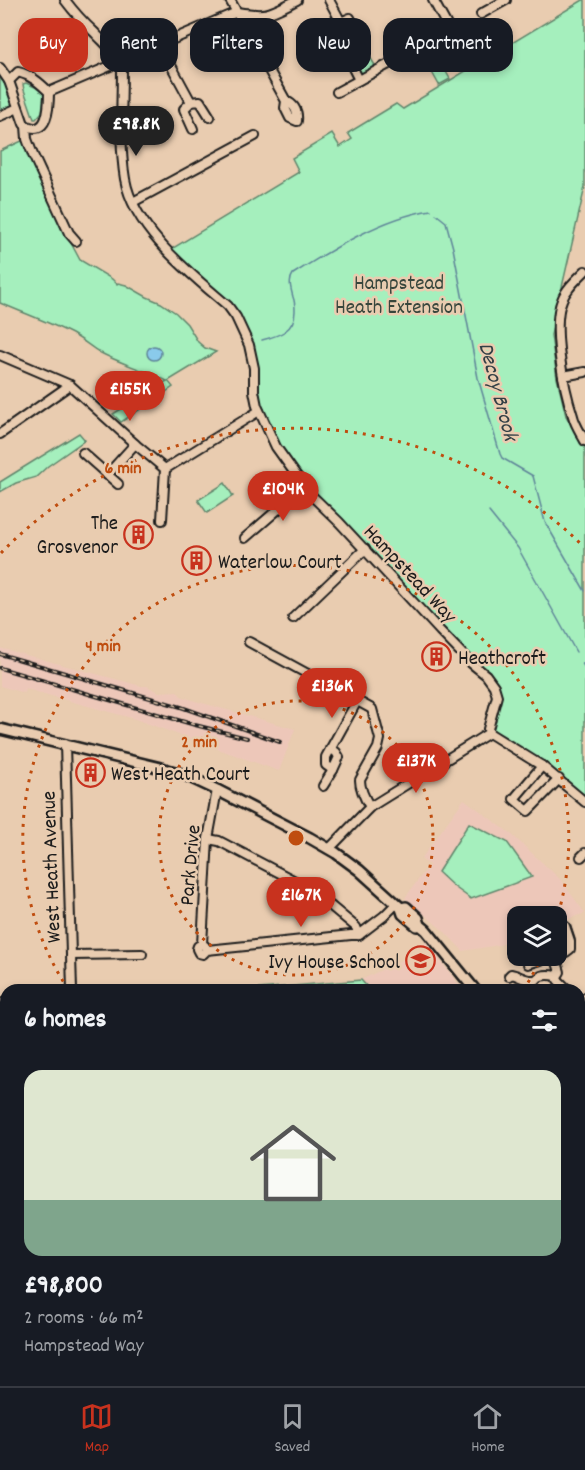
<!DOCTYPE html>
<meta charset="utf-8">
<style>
:root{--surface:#171b24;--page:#20242c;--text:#f1f3f6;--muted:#9ea1a6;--line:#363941;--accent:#c8321e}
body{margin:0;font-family:Dekko,sans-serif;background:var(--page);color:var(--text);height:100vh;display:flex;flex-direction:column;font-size:22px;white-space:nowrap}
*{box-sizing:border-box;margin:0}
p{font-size:20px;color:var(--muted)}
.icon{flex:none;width:33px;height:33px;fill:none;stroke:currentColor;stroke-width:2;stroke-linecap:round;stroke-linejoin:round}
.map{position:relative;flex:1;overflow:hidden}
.sheet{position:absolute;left:0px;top:984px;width:585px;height:402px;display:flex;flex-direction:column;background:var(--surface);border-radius:18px 18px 0 0;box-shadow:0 3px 9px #0003}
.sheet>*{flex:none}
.top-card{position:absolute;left:18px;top:18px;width:549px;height:54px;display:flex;gap:12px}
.controls{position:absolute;left:507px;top:906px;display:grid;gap:12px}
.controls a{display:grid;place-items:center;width:60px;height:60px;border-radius:12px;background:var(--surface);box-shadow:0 3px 9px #0003;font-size:30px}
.price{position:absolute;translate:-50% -51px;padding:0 14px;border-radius:21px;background:var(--accent);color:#fff;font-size:20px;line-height:39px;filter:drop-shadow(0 2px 3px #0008)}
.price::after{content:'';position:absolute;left:50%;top:36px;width:18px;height:14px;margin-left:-9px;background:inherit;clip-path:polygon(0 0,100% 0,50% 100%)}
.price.selected{background:#222;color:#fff}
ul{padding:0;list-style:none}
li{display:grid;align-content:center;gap:12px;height:318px;padding:0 24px}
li+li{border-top:2px solid var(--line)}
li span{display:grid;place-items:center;height:186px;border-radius:18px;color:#555}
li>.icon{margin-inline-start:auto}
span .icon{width:108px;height:108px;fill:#fffc;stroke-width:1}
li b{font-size:26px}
h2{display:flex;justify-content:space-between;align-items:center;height:72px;padding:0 24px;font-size:26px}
.tag{padding:0 21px;border-radius:18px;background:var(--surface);box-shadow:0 3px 9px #0003;font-size:21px;line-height:54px}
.tag.selected{background:var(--accent);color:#fff}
.dock{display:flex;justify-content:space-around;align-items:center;height:84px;border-top:2px solid var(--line);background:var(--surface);font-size:16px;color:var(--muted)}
.dock a{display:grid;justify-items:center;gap:3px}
.dock .selected{color:var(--accent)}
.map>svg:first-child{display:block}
.built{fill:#edc7b9}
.green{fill:#a5efbd;stroke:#60866c;stroke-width:1.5}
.water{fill:#8acaeb;stroke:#5e8498;stroke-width:1.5}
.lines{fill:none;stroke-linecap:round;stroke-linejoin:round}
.stream{stroke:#5e8498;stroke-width:1.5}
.minor-casing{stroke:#1c1c1c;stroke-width:12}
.major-casing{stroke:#1c1c1c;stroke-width:14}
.minor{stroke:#e9ccb0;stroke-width:8}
.major{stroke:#e9ccb0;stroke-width:9}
.rail-casing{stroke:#1c1c1c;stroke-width:4}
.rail{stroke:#e9ccb0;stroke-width:1.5;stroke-dasharray:4.5;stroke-linecap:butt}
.ring{fill:none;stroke:#bf4d0f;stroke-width:3;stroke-dasharray:3 6}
.labels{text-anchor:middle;stroke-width:5;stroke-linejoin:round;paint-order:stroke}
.park-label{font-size:21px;fill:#37463c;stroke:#e9ccb0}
.poi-label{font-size:21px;fill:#1c1c1c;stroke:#e9ccb0;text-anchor:start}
.street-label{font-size:21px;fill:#1c1c1c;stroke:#e9ccb0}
.water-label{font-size:22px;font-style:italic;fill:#323f45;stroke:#e9ccb0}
.centre{fill:#bf4d0f;stroke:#e9ccb0;stroke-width:3}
.ring-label{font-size:18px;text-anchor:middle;font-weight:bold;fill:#bf4d0f;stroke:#e9ccb0;stroke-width:5;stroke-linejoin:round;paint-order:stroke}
</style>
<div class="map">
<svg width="585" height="1386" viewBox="0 0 585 1386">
<rect width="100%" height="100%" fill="#e9ccb0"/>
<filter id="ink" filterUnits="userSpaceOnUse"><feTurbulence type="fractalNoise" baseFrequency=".0167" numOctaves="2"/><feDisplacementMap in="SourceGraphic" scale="12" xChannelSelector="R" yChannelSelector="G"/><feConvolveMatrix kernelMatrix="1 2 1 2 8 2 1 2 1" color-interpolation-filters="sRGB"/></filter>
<g filter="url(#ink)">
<g class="built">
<path d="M0 648 141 686H147L159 692 177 691 181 696 195 701 295 729 279 771 135 719 26 689 24 693 0 686Z"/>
<path d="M464 799 511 834 560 879 585 913 571 918 557 926 556 916H518L517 939 499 945 463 951 445 932 405 898 429 865 421 859Z"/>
<path d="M426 942 463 990H370L361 980 416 953Z"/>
</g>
<g class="green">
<path d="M583 0H585V187L551 335 557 378 566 416 585 448V803L559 779 489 733 496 690 304 487 259 411 252 356 228 306 168 251 299 172 292 158 332 134 340 147 352 139 348 133 396 104 403 109Z"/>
<path d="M348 24H350L376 67 359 76 336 31 337 29Z"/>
<path d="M438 57 450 79 439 85 427 63Z"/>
<path d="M0 68 18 108 0 116Z"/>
<path d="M26 83 35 87 44 94 42 112 36 119H34L24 90 23 84Z"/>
<path d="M24 140 63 228 80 260 112 279 117 284 118 283 126 285 147 297 161 303 176 313 187 324 198 342 205 348 216 352 168 381 173 387 121 422 113 414 167 381C145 370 121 364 99 352 90 346 81 339 72 334 49 322 24 313 0 303V151Z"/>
<path d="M79 433 85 440 48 466 36 477 16 483 0 492V482Z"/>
<path d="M225 483 233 496 207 513 198 500Z"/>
<path d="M469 823 507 842 532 877 471 899 453 886 438 872Z"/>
<path d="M361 980 370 990H252L258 989Z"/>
<path d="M6 1072V1141C0 1116 3 1097 6 1072Z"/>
<path d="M579 1101 585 1102V1258L579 1254Z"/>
<path d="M579 1306 585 1307V1386H155L156 1380H579Z"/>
</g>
<circle class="water" cx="154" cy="353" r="7"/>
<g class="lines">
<g class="stream">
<path d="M436 214 446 222 453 248 478 378 500 454 502 458 533 476 545 522 585 591"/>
<path d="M262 340C278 336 295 331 295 311 295 306 295 302 293 297 291 289 288 281 293 274 334 248 382 218 431 210"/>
<path d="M489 512 518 548 576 652"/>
<path d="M582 663 585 668"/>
<path d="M291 1380 296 1386"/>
</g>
<defs>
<g id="minor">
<path d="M65 0C74 12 84 23 95 33 105 44 117 53 122 68 122 105 119 143 125 179 134 230 191 274 228 306L236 317 249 345 254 368V391L257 406 276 447 309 493 339 522 440 631 471 663 486 675 494 686 497 696 488 729 489 733"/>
<path d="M230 0 286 101C295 105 298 111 297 121L290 118 285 108 286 101"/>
<path d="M329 0 341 22 332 27 359 80"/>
<path d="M481 14 506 0"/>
<path d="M341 22 350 18 359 34"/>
<path d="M160 45 191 102"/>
<path d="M0 68 9 81"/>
<path d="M18 72C31 75 40 83 49 92 49 107 48 139 24 124L9 81Z"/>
<path d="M49 92 237 12C268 17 269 14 297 0"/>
<path d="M337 92 450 31 433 0"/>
<path d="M0 116 18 108"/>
<path d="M26 126 27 139 33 155 69 233 76 241"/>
<path d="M193 129 184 109 191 102 200 101 210 117"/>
<path d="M133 202 255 136"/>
<path d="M585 271C576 280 566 289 562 300 551 326 564 389 573 416 575 425 581 433 585 441"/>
<path d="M0 355 70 385 135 444 165 469 259 411"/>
<path d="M563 376 585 372"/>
<path d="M0 434 70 385"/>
<path d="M83 453 118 484"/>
<path d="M107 475 135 444"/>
<path d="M162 520 165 469"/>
<path d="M245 538 304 487"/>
<path d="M293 618 365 549"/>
<path d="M249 642 372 709 380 739 378 748 360 780C360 790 365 799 370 807"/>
<path d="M489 733 542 766 585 802"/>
<path d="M65 744 72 990"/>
<path d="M330 749 336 752 339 757 333 770 326 765V757L357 701"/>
<path d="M542 766 514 799 528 811 559 779"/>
<path d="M323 786 333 770"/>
<path d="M208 839 219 841 297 882 332 907 356 927 359 935"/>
<path d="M329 849 370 807 489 733"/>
<path d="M581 857 585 853"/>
<path d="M202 944 208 839 217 790"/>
<path d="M207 950 205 946 202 944 198 946 197 949 199 953 203 954 207 950 351 935H359L384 916 396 904"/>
<path d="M71 955 142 954"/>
<path d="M555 956 560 972 557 976"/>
<path d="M528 964 566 952 570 949V941L565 926"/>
<path d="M509 976 511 974C518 975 524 980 531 980 540 980 533 980 541 976 546 974 552 975 557 976L558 980 568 990"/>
<path d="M579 1003 585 998"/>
<path d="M0 1087 2 1066 1 1003"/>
<path d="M0 1281H6"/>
<path d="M3 1386 7 1380"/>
<path d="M90 1386 93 1380"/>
<path d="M128 1386 129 1380"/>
</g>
<g id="major">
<path d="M0 729 161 768 185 775 217 790 310 838 336 853 359 870 401 908 403 914 417 926 420 925 426 930 475 990"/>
<path d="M401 908 406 907 418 918 420 925"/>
<path d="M579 1092 585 1102"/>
</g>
</defs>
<use href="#minor" class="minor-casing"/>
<use href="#major" class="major-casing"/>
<use href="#minor" class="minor"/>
<use href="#major" class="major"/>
<defs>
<g id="rail">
<path d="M0 654 181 707 280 742"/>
<path d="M0 668 195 725 247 738"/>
</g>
</defs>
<use href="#rail" class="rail-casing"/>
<use href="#rail" class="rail"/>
</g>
</g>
<g class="ring">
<circle cx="296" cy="838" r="137"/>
<path d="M542 956A273 273 0 0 1 524 989M68 989A273 273 0 1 1 557 918"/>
<path d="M1 553A410 410 0 0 1 583 546"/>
</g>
<defs>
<symbol id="building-ring" viewBox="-11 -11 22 22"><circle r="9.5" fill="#e9ccb0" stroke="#c8321e" stroke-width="1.5"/><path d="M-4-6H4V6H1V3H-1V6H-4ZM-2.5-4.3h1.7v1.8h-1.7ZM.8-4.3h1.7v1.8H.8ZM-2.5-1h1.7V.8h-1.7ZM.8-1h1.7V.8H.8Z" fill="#c8321e"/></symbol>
<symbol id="school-ring" viewBox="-11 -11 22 22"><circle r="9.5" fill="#e9ccb0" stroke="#c8321e" stroke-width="1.5"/><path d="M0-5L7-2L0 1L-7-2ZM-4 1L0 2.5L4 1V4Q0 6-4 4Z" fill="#c8321e"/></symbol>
</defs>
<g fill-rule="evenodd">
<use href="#building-ring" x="122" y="518" width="33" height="33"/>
<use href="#building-ring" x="180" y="544" width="33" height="33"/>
<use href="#building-ring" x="420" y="640" width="33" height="33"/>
<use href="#building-ring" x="74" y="756" width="33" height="33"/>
<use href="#school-ring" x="404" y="944" width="33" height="33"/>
</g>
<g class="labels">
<g class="park-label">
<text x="399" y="289">Hampstead<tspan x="399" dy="24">Heath Extension</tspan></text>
</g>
<g class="poi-label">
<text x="118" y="529" text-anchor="end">The<tspan x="118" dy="24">Grosvenor</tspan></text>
<text x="218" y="568">Waterlow Court</text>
<text x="458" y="664">Heathcroft</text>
<text x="111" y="780">West Heath Court</text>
<text x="400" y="968" text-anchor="end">Ivy House School</text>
</g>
<g class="street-label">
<text transform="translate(411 573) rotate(47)" y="7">Hampstead Way</text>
<text transform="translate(189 865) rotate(-85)" y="7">Park Drive</text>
<text transform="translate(50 867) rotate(-92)" y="7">West Heath Avenue</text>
</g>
<g class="water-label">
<text transform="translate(500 391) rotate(75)" y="8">Decoy Brook</text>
</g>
</g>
<circle cx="296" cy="838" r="9" class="centre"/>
<g class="ring-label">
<text x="123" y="473">6 min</text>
<text x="103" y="651">4 min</text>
<text x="199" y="747">2 min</text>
</g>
</svg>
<div class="controls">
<a><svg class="icon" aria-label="layers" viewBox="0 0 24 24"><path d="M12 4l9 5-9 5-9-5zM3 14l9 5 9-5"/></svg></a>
</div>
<b class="price selected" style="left:136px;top:157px">£98.8K</b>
<b class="price" style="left:130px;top:422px">£155K</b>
<b class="price" style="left:283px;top:522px">£104K</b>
<b class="price" style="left:332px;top:719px">£136K</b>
<b class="price" style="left:416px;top:794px">£137K</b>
<b class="price" style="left:301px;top:928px">£167K</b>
<div class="top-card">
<a class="tag selected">Buy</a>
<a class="tag">Rent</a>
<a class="tag">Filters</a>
<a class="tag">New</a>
<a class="tag">Apartment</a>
</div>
<section class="sheet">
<h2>6 homes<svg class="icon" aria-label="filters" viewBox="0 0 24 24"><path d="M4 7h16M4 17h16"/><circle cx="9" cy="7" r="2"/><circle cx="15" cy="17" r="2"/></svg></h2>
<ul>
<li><span style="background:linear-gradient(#dfe7d0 70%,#7fa58c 0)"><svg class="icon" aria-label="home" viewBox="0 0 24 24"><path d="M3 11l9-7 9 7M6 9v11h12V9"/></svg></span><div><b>£98,800</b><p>2 rooms · 66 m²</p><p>Hampstead Way</p></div></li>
</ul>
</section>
</div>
<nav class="dock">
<a class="selected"><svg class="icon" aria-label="map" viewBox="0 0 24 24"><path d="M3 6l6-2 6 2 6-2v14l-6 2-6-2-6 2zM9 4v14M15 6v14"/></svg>Map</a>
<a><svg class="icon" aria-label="saved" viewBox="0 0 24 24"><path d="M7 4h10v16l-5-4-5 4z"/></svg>Saved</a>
<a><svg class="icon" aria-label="home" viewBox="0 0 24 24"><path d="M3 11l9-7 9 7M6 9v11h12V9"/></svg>Home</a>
</nav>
